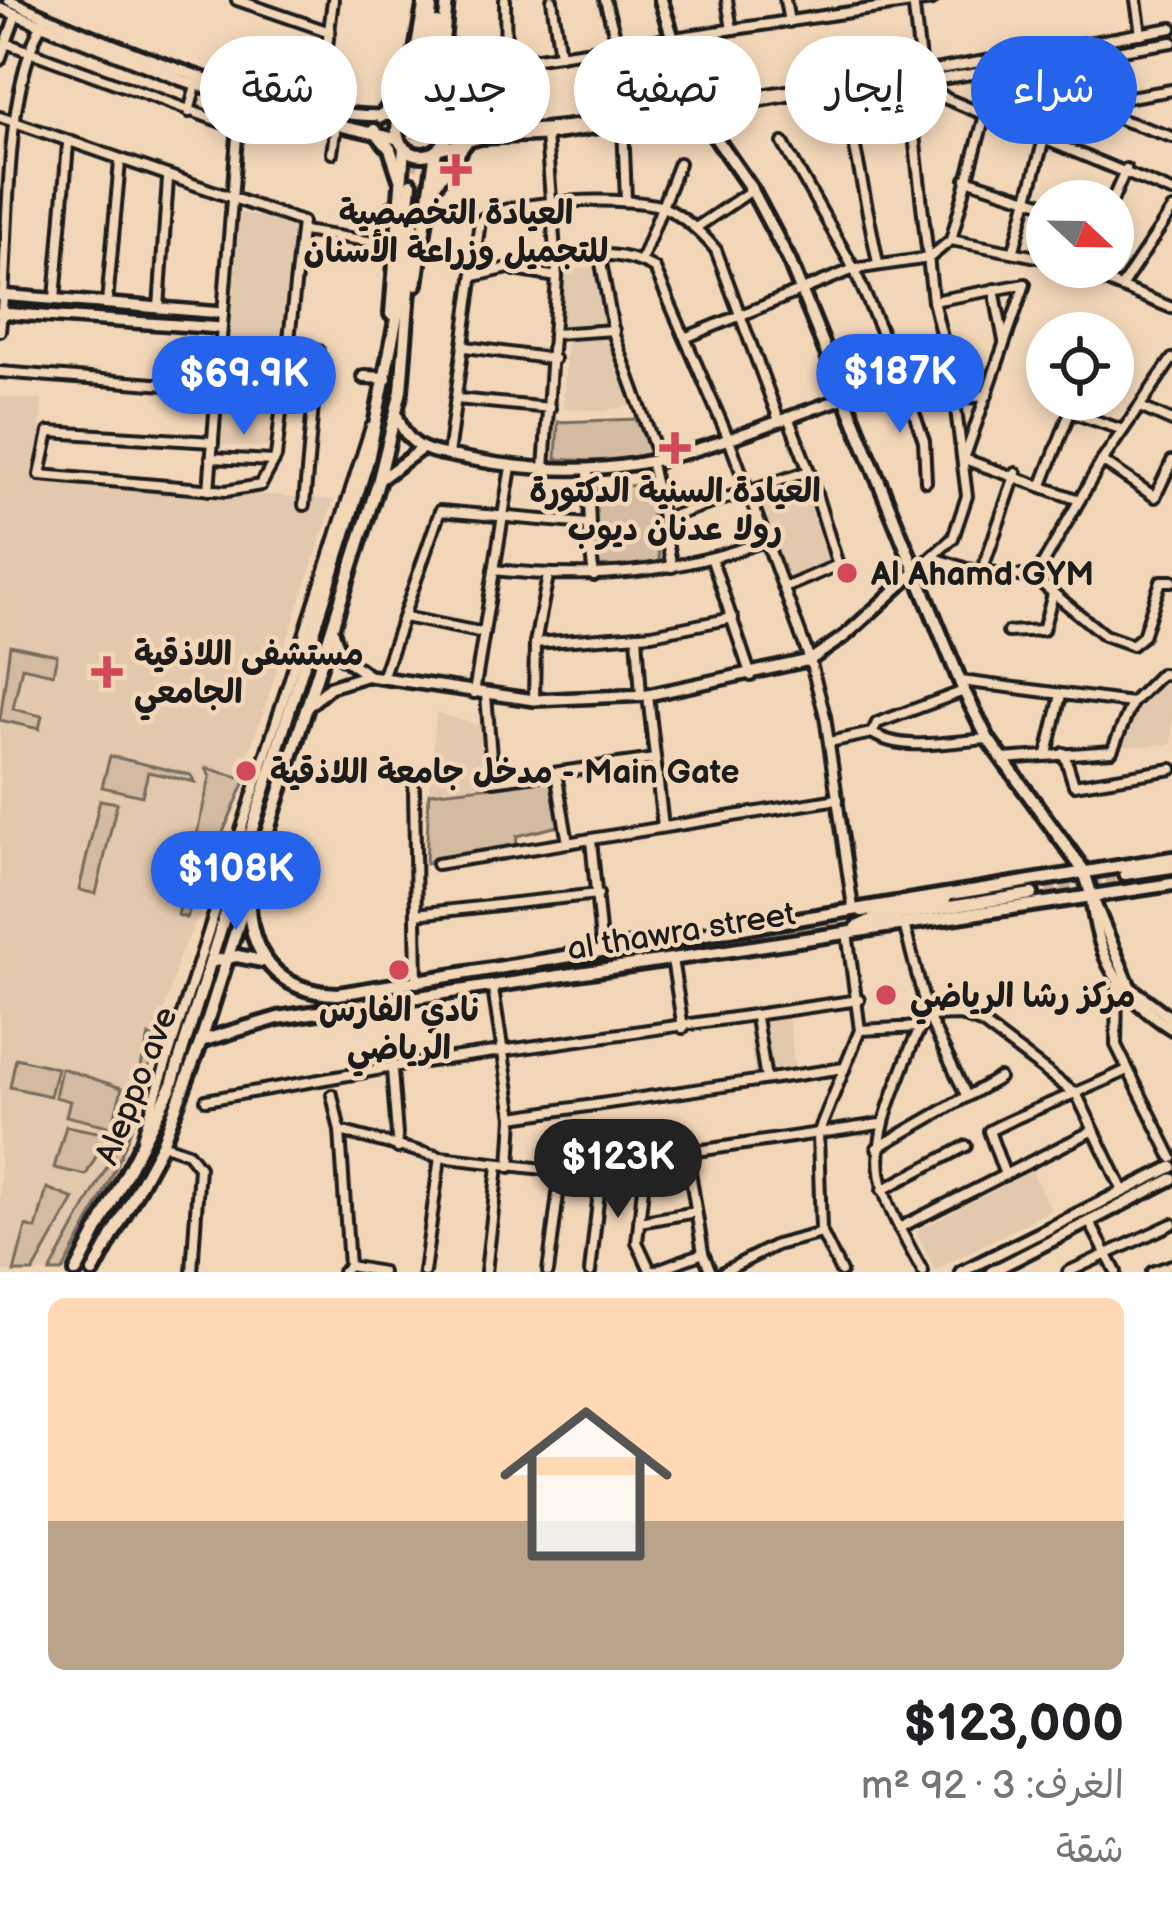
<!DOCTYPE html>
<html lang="ar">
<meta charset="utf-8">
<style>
:root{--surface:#fff;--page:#f6f6f6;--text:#202124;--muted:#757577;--accent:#2563eb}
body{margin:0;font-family:"Balsamiq Sans","Playpen Sans Arabic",sans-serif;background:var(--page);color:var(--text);direction:rtl;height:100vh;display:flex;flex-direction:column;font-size:45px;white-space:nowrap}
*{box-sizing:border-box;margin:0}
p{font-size:39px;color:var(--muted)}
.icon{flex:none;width:66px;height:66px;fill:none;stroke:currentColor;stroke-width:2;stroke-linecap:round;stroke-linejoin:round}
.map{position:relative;height:1272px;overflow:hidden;direction:ltr}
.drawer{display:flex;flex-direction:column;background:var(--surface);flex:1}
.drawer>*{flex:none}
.top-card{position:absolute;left:36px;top:36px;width:1101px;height:108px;direction:rtl;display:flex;gap:24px}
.needle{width:78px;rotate:112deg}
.tools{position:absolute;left:1026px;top:180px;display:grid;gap:24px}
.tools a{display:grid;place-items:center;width:108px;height:108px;border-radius:50%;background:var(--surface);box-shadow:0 6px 18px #0003;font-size:60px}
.price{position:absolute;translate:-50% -102px;padding:0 27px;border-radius:42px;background:var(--accent);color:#fff;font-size:39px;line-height:78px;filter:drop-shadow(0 3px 6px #0008)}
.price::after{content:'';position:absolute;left:50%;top:72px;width:36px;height:27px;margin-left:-18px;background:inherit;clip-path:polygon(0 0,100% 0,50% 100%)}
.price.active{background:#222;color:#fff}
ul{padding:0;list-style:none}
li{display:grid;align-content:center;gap:24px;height:636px;padding:0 48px}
li span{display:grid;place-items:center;height:372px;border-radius:18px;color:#555}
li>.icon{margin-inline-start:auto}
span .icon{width:216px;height:216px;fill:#fffc;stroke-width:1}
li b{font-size:51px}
.pill{padding:0 42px;border-radius:54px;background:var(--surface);box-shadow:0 6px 18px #0003;font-size:42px;line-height:108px}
.pill.active{background:var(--accent);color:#fff}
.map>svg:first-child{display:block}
.built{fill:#e2c8ad}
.green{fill:#d2bba1;stroke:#776c5e;stroke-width:3}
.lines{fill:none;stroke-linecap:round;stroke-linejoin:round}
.secondary-tunnel{stroke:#c7b199;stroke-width:10;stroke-dasharray:10 5;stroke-linecap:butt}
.primary-tunnel{stroke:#c7b199;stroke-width:10;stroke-dasharray:10 5;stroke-linecap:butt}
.minor-casing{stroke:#1c1c1c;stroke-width:16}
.tertiary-casing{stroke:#1c1c1c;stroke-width:18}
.secondary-casing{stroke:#1c1c1c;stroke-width:20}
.primary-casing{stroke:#1c1c1c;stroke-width:20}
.minor{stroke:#f2d6b8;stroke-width:8}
.tertiary{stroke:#f2d6b8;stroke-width:9}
.secondary{stroke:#f2d6b8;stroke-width:10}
.primary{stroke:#f2d6b8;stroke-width:10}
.poi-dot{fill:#d1495b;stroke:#f2d6b8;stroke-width:4.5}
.labels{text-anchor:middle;stroke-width:9;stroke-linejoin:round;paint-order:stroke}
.poi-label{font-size:33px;font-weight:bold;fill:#1c1c1c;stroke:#f2d6b8;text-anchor:start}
.street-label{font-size:33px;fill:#1c1c1c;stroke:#f2d6b8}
</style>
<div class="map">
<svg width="1172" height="1272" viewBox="0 0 1172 1272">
<rect width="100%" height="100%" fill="#f2d6b8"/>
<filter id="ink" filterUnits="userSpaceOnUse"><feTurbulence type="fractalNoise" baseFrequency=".00833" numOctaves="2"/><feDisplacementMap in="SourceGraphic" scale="24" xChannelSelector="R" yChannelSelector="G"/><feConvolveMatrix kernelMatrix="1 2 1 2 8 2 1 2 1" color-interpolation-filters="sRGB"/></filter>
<g filter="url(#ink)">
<g class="built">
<path d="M236 212 293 225 268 448 219 445Z"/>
<path d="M594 266 608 326 563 329 564 271Z"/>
<path d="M610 335 635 405 602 411 563 408 567 337Z"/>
<path d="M0 397 42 400 37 475 334 500 245 765 246 779 203 871 200 885 212 891 181 951 126 1150 62 1272H0Z"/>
<path d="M809 476 846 569 792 590 755 498Z"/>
<path d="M1161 678 1172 679V744L1115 747 1139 699Z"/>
<path d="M436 713 482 726 483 789 429 793Z"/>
<path d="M788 1016 795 1069 754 1073 747 1020Z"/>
<path d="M1032 1171 1051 1210 935 1270 916 1231Z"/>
</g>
<g class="green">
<path d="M636 419 651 453 609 462 556 459 558 422Z"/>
<path d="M647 484 660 562 595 570 594 489Z"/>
<path d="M10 645 57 655 53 674 22 667 13 709 42 716 39 729 0 720Z"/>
<path d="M110 756 191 775 195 782 148 772 142 796 102 787Z"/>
<path d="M206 768 246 779 186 918 178 915 210 777Z"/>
<path d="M557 779 563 825 517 836 516 849 426 864 429 793Z"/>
<path d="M100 800 117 803 96 894 79 890Z"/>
<path d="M149 1036 154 1038C142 1125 104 1196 62 1272H50L121 1141Z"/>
<path d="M16 1058 57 1068 50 1096 10 1087Z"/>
<path d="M61 1068 122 1088 112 1127 66 1116 70 1101 55 1097Z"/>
<path d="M66 1126 108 1134 86 1175 54 1168Z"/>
<path d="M47 1188 74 1199 33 1272H14L26 1226 36 1229Z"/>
</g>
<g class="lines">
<path class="secondary-tunnel" d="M1032 894 1126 881"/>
<path class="primary-tunnel" d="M411 184 423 79"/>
<defs>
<g id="minor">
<path d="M237 0 330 32"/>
<path d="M505 0 507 129"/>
<path d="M552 0 560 55"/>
<path d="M605 0 618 47"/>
<path d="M727 0 732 29"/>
<path d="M785 0 789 22"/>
<path d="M913 0 921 69"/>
<path d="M1136 0 1141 34"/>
<path d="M6 43 235 127"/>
<path d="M0 60 16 15"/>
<path d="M504 63 932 0"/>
<path d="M912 72 947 99 1172 192"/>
<path d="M907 74 933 301 952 378 967 496 953 538 915 572"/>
<path d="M921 82 1172 42"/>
<path d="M1172 90 1112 100 1108 108 1122 120 1172 137"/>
<path d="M693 105 901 74"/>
<path d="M319 109 333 0"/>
<path d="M189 112 196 85"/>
<path d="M697 112 1172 28"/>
<path d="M0 117 302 222 276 457 261 485 226 491 40 475 49 432 213 442"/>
<path d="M623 124 626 200"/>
<path d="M852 133 878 263"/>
<path d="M783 143 854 269 905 386 924 441 926 481"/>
<path d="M332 153 336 125"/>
<path d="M966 179 1047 205"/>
<path d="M1112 201 1126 169"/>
<path d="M697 227 752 190"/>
<path d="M303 231 381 243"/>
<path d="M951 240 1047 259"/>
<path d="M1014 250 1044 139"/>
<path d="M600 257 614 335 660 462"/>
<path d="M641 261 679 163"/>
<path d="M1070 267 1172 308"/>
<path d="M515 270 557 277"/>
<path d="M474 276C526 265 606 238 655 269L730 442 810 660 825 716 853 908"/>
<path d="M1123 284 1172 210"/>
<path d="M994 289 1004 341"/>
<path d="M55 299 68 144"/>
<path d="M933 301 1025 284 964 459 1079 500"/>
<path d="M107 303 120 162"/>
<path d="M159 308 168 179"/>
<path d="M0 331C11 238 0 105 42 23"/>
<path d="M554 334 614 330"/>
<path d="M687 337 854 269 929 258 951 240 985 115 981 72"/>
<path d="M466 347 554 359"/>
<path d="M0 372 217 389"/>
<path d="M905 386 952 378"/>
<path d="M847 397 897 376"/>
<path d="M457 399 550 408"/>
<path d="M955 400 987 395"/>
<path d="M1140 407 1172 421"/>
<path d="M1070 412 1123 430"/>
<path d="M788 417 809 471"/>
<path d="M448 455 480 221C502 199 636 195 665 208 686 218 701 232 716 250L779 420"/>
<path d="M211 458 274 461"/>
<path d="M1102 461 1155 497 1172 461"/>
<path d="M651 463 672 567"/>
<path d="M544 469 557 277 546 135"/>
<path d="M588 471 590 526"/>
<path d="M1042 485 1075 399"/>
<path d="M209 490 240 99"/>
<path d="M304 505 318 350"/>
<path d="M663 519 809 471 838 565 784 588"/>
<path d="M935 558 967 569 1035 578 1102 461 1172 359"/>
<path d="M712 560 751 676"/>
<path d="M494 570C589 580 677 574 767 540"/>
<path d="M982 571 1016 473"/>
<path d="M1035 578 1104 635 1132 645 1143 636 1161 581H1172"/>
<path d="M404 617 484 633"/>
<path d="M1008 632 1043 630 1053 594"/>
<path d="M637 635 641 696"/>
<path d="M535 643 652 634 733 618"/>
<path d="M382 678 440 511 587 524 594 576"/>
<path d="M961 681 1132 703"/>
<path d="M474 693 511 467"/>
<path d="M486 695 493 781 655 759"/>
<path d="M648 695 663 827"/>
<path d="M534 700 535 643 548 576"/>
<path d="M872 733C902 753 953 741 988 739"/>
<path d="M829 742 872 733 877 723 964 691"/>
<path d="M1064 753 1074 785 1172 769"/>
<path d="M1047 754 1061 695"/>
<path d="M1002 759 1112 751 1132 703 1161 674 1172 675"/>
<path d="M556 773 568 843"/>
<path d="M414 788 417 983"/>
<path d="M591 840 602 952"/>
<path d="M437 864 838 799"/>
<path d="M416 914 598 894"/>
<path d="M904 924 928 1016 966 1095"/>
<path d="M672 959 683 1028"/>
<path d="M1117 985 1116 1045 1172 1158"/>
<path d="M493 989 513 1117 510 1167"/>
<path d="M756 1018 766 1079"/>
<path d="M860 1030 920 1027"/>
<path d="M392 1070 398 1148"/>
<path d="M332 1095 340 1131"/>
<path d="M206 1100 410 1064 859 1000"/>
<path d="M513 1117 844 1068"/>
<path d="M142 1138 371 427"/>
<path d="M162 1144 188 1153 199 1167 192 1272"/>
<path d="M877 1148 999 1078"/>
<path d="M687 1153 703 1253 711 1272"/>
<path d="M646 1160 637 1242 651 1272"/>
<path d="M1005 1175 989 1131C1035 1107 1081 1093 1127 1070"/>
<path d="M882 1190 966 1146"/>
<path d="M1089 1221 1116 1272"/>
<path d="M639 1222 696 1212"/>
<path d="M899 1228 1092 1131"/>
<path d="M349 1266 382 1272"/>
<path d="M343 1272 349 1266 340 1131 440 1157 561 1171 880 1124"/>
<path d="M424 1272 440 1157"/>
<path d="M486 1272 498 1166"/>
<path d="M548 1272 561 1171"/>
<path d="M590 1272 602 1165"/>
<path d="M652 1272 703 1253"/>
<path d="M723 1272 776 1245 822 1233"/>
<path d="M841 1272 821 1231 818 1134 860 1030 847 932"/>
<path d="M923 1272C878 1190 863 1166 900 1076 908 1055 915 1034 928 1016L960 1015 983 1024 1077 1095 1123 1191"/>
<path d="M1068 1272 1172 1224"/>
<path d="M1152 1272 1172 1265"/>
</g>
<g id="tertiary">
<path d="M9 0C98 41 308 129 402 114"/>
<path d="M0 8 182 80 301 117 398 139"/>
<path d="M445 120C519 146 617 116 693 105"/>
<path d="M439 149 481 138 546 135 697 112"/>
<path d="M0 295 222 313"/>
<path d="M0 313 221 328"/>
<path d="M397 414C408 453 434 452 469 459 632 490 699 447 847 397"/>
<path d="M382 478 420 450"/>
<path d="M333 631 342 657 369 676 534 700 648 695 810 660 845 636 915 572"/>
<path d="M308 706 330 687 365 676"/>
<path d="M1091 894C1097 959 1118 995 1172 1029"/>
<path d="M1091 894 1130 987 1172 1019"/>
<path d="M961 1272 1172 1167"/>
<path d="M991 1272 1172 1179"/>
</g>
<g id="secondary">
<path d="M661 0 693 105 752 190 789 260 964 691 988 739 1084 871 1091 894"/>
<path d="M1125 874 1172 867"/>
<path d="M249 895C247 953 278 993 338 994L1172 858"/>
<path d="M862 911 945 900"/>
<path d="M857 927 874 919 1032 894"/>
<path d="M211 962 237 956 262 961"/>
<path d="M201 1041 278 1018 1172 884"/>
</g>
<g id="primary">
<path d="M425 62 432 0"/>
<path d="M442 79 470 127"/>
<path d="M430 80 437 23"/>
<circle cx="422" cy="130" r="25"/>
<path d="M406 109 425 0"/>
<path d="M441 114 439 85 447 0"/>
<path d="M381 117 414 71"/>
<path d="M374 130 390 149 400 179"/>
<path d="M431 190 467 141"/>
<path d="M384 214 402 202"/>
<path d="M416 284 436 151"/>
<path d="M391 314 404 148"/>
<path d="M364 377 386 378"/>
<path d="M76 1272 171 1087 368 460 398 311 411 184"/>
<path d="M93 1272 162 1144 201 1041 378 483 401 391 414 227"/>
</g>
</defs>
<use href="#minor" class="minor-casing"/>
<use href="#tertiary" class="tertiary-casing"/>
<use href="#secondary" class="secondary-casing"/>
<use href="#primary" class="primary-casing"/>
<use href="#minor" class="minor"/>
<use href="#tertiary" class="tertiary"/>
<use href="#secondary" class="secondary"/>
<use href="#primary" class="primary"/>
</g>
</g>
<g class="poi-dot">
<path d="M450 152h12v12h12v12h-12v12h-12v-12h-12v-12h12z"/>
<path d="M669 430h12v12h12v12h-12v12h-12v-12h-12v-12h12z"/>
<circle cx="847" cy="573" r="12"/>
<path d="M101 654h12v12h12v12h-12v12h-12v-12h-12v-12h12z"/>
<circle cx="246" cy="771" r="12"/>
<circle cx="399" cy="970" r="12"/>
<circle cx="886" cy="995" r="12"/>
</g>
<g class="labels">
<g class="poi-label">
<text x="456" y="224" text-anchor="middle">العيادة التخصصية<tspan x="456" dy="38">للتجميل وزراعة الأسنان</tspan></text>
<text x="675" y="502" text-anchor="middle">العيادة السنية الدكتورة<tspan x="675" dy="38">رولا عدنان ديوب</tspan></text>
<text x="871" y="585">Al Ahamd GYM</text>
<text x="134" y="665">مستشفى اللاذقية<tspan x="134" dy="38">الجامعي</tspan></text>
<text x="270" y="783">مدخل جامعة اللاذقية - Main Gate</text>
<text x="910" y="1007">مركز رشا الرياضي</text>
<text x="399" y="1021" text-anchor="middle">نادي الفارس<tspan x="399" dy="38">الرياضي</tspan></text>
</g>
<g class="street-label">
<text transform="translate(681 930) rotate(-9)" y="12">al thawra street</text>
<text transform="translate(135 1085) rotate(-68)" y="12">Aleppo ave</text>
</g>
</g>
</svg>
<div class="tools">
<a><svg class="needle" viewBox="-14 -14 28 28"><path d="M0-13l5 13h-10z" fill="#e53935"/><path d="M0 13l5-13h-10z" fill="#757577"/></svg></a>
<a><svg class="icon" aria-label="locate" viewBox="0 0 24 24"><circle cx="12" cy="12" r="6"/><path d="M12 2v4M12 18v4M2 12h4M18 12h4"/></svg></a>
</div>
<b class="price" style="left:900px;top:436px">$187K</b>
<b class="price" style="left:244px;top:438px">$69.9K</b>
<b class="price" style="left:236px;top:933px">$108K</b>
<b class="price active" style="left:618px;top:1221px">$123K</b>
<div class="top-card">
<a class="pill active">شراء</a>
<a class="pill">إيجار</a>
<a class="pill">تصفية</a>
<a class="pill">جديد</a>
<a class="pill">شقة</a>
</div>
</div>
<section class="drawer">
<ul>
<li><span style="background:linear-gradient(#ffd9b3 60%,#b9a48a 0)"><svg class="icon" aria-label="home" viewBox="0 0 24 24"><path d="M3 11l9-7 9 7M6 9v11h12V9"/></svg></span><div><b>$123,000</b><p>الغرف: 3 · 92 m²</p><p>شقة</p></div></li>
</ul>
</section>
